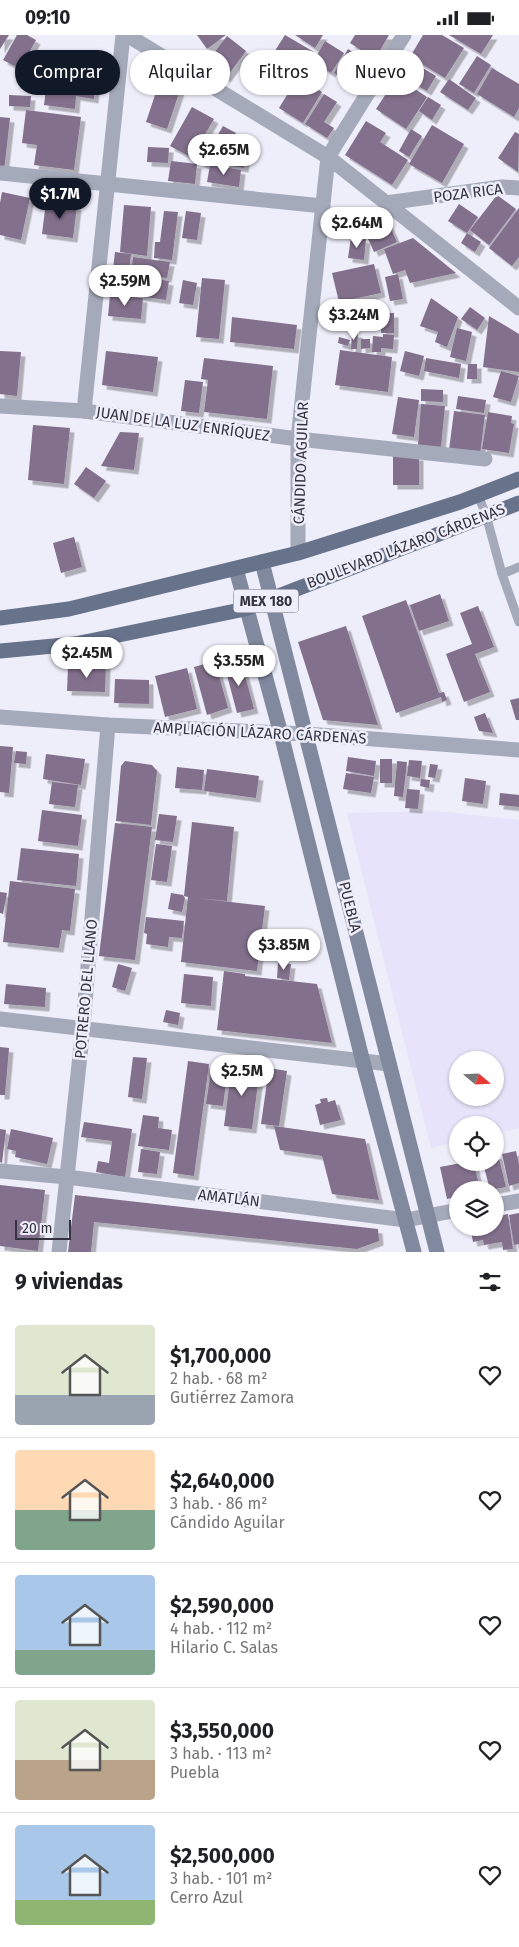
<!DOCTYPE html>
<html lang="es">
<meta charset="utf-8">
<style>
:root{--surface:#fff;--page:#f2f2f2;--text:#202124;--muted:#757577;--line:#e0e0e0;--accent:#111827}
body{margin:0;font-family:"Fira Sans",sans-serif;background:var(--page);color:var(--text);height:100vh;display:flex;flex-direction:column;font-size:19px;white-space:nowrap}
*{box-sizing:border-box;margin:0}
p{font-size:16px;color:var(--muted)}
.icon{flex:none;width:28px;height:28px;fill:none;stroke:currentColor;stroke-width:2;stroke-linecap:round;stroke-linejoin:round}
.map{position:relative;height:1217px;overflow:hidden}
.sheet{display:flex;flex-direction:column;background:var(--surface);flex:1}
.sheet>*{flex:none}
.hud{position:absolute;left:15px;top:15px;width:490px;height:45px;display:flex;gap:10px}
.needle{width:32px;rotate:109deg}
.tools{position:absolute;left:449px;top:1016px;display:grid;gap:10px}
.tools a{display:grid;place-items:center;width:55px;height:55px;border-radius:50%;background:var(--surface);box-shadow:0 1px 4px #0004;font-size:25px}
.scale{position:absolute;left:15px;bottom:12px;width:56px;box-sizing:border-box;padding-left:5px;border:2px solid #35333f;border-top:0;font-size:14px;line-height:18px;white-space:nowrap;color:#35333f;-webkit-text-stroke:4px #eeedfa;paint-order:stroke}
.price{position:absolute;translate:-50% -42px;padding:0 11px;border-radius:18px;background:#fff;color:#222;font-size:16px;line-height:32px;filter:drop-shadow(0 1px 2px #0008)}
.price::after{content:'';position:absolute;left:50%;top:30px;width:15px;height:11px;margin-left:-8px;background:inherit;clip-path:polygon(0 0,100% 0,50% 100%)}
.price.on{background:var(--accent);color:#fff}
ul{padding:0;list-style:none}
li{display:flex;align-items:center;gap:15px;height:125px;padding:0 15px}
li+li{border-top:1px solid var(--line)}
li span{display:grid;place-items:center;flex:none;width:140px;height:100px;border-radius:5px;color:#555}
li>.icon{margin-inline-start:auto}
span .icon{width:60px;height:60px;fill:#fffc;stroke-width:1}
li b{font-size:21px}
h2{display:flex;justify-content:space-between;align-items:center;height:60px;padding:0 15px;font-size:21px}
.tag{padding:0 18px;border-radius:22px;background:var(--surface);box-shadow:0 1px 4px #0004;font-size:18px;line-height:45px}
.tag.on{background:var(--accent);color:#fff}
.status{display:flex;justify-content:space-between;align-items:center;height:35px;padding:0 25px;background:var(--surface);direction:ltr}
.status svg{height:14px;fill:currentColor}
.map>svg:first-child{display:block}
.built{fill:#e6e3fa;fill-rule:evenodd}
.building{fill:#836f8c;filter:url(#shadow)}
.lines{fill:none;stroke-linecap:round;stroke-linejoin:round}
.lane{stroke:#a4aab9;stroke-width:9}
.street{stroke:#a4aab9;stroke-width:15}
.secondary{stroke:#80899e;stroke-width:15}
.primary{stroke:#67728b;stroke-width:15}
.labels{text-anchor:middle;stroke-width:5;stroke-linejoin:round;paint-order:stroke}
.shield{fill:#eeedfa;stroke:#6c6b77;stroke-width:1}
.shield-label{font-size:14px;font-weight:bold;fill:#35333f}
.street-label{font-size:15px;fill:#35333f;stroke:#eeedfa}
</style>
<div class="status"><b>09:10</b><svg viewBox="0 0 49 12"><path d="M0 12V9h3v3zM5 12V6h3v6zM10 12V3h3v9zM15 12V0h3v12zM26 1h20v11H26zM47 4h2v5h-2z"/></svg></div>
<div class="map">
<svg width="519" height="1217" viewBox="0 0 519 1217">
<defs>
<filter id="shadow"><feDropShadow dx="4.5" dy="4.5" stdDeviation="0" flood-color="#0004"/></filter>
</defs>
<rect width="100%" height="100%" fill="#eeedfa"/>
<path class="built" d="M436 776 519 785V1093L495 1099V1090H458L457 1107 431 1113 347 778ZM458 1025H495V1062H458Z"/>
<g class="building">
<path d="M0 0H9L0 14Z"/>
<path d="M17 0H27L36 5 20 34 3 25Z"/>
<path d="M197 0H226L207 14Z"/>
<path d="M285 0 314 17 298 42 322 57 303 88 279 73 295 47 292 51 264 33Z"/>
<path d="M295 0H323L315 13Z"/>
<path d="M355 0H389L375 24 350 8Z"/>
<path d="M423 0H442L464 13 445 43 410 22Z"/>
<path d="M449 0H493L481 19Z"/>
<path d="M227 1 246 16 226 43 206 28Z"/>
<path d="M325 6 344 18 331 38 313 27Z"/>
<path d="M348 14 371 29 356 52 334 38Z"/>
<path d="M477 21 491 30 474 58 459 49Z"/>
<path d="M408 24 436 41 427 56 399 40Z"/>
<path d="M492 33 519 49V73L514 82 477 59Z"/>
<path d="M48 38 96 44 94 64 76 61 75 74 44 70Z"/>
<path d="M397 42 427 62 406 94 376 74Z"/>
<path d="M449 44 476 63 468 75 440 57Z"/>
<path d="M160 45 181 52 167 94 146 87Z"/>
<path d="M324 59 337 67 324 87 334 93 327 103 305 89Z"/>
<path d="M9 60 31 61 30 72 9 71Z"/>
<path d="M428 62 441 70 432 85 419 76Z"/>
<path d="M192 72 214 84 204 101 210 105 207 113 212 116 205 130 170 111Z"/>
<path d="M26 75 81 82 74 135 34 130 37 110 22 108Z"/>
<path d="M0 82 10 83 4 136H0Z"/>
<path d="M366 86 386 98 380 107 408 125 392 150 345 120Z"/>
<path d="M432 90 464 109 442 148 409 129Z"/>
<path d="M223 91 236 98 225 118 212 110Z"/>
<path d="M411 94 422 101 409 122 399 116Z"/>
<path d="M515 97 519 99 518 137 498 123Z"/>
<path d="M234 104 248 106 244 133 216 129 217 119 232 120Z"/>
<path d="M148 112 169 113 168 128 147 127Z"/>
<path d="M171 126 197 129 195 149 168 146Z"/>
<path d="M210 130 241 135 239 152 207 147Z"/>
<path d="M2 157 30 163 21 205 0 200V168Z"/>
<path d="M497 160 516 174 489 210 470 195Z"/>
<path d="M46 167 77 171 73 203 42 199Z"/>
<path d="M459 169 478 182 467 198 448 186Z"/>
<path d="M124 170 151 172 147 221 120 217Z"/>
<path d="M519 173V222L512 231 489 213Z"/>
<path d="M164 176 178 177 172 225 154 223 155 207H160Z"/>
<path d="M186 176 201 178 197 205 182 203Z"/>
<path d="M387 185 397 207 374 217 364 195Z"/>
<path d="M467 198 481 207 475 217 461 208Z"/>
<path d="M351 202 366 204 364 225 348 223Z"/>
<path d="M413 203 456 238 410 248 405 235 393 239 384 214Z"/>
<path d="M115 217 131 219 129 236 113 234Z"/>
<path d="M133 222 170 227 167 243 131 239Z"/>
<path d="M374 229 381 258 339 267 332 238Z"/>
<path d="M398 239 403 264 390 266 385 242Z"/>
<path d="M141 242 169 246 166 265 138 261Z"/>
<path d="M202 243 225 245 219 304 196 302Z"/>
<path d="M183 245 197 248 193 270 179 268Z"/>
<path d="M110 260 143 263 141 284 108 281Z"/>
<path d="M431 263 458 282 447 312 435 307 438 297 420 291Z"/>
<path d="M378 264 380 283H368L367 265Z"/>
<path d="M355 267 356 281 336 283 335 268Z"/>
<path d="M470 272 485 283 477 295 461 284Z"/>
<path d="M382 278H394V298H381Z"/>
<path d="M489 281 519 299V337L483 332Z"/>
<path d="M232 282 297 290 294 314 230 307Z"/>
<path d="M457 293 472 297 466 326 450 322Z"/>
<path d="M352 298H358L357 314H351Z"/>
<path d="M383 299 394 300 393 314 381 313V317H372L373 301 383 302Z"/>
<path d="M339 302 350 305 348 311 338 308Z"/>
<path d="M361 304H370V313L361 314Z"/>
<path d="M340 315 392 322 388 357 335 350Z"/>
<path d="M0 316 21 317 17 361 0 359Z"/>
<path d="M106 316 158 322 153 357 102 350Z"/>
<path d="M405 316 424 321 419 341 400 336Z"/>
<path d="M204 323 273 331 267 384 204 377 208 345 201 344Z"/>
<path d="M426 323 461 329 459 343 424 336Z"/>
<path d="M468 329H477V344H467Z"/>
<path d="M501 336 519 341 511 367 493 362Z"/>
<path d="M185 345 203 347 199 378 181 376Z"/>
<path d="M421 354 443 355V367L421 366Z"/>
<path d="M458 361 486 365 484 378 456 374Z"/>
<path d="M398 362 419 365 414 402 392 399Z"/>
<path d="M421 369 445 371 441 412 418 410Z"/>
<path d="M454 376 485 380 480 419 449 415Z"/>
<path d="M488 377 512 381 511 388 514 389 509 418 482 414Z"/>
<path d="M33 390 70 393 64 449 28 445Z"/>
<path d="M120 397 139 398 134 435 101 431Z"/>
<rect x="393" y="421" width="26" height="29"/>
<path d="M86 432 106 446 94 463 74 449Z"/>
<path d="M74 502 82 532 61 538 53 508Z"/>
<path d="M440 559 449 586 419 596 410 570Z"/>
<path d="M406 565 439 658 444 657 447 665 442 667 441 662 396 678 362 581Z"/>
<path d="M478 571 494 612 475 619 490 657 464 667 446 619 472 609 460 578Z"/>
<path d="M346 591 378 690 323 685 298 607Z"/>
<path d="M241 625 254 674 237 678 224 629Z"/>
<path d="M215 626 228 673 207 680 194 632Z"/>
<path d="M89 629H106L105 657 67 656 68 632H89Z"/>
<path d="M187 633 197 674 165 682 155 641Z"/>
<path d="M115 644 149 645V669L114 668Z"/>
<path d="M519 663V685H516L510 665Z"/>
<path d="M485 678 493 698 479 696 474 682Z"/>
<path d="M0 711 13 712 9 758 0 757Z"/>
<path d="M16 716 27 717 26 729 14 728Z"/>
<path d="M46 719 85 724 81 750 43 744Z"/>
<path d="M348 722 376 726 374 741 346 736Z"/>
<rect x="380" y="724" width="12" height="24"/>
<path d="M409 725 422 726 420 743 407 741Z"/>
<path d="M125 726 152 730 157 736 151 790 116 786 121 731Z"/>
<path d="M397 726 407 727 403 762 394 761Z"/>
<path d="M430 729 438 730 435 743 428 742Z"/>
<path d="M177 732 204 735 202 755 175 753Z"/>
<path d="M207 734 259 741 256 763 204 756Z"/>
<path d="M346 738 374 742 371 758 343 754Z"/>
<path d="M465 743 486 746 483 769 462 766Z"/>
<path d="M421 744 430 745 429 753 420 751Z"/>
<path d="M52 747 78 750 75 772 49 769Z"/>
<path d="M407 754 420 755 418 774 405 773Z"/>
<path d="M500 758 519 760V772L499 770Z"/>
<path d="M42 775 82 780 78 811 38 806Z"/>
<path d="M159 779 177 781 173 807 155 805Z"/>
<path d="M192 787 234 792 227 866 196 863 265 871 257 936 181 927 188 862 184 861Z"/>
<path d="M115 788 152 792 135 925 99 921Z"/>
<path d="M156 809 172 811 167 847 151 845Z"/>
<path d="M21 813 79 819 76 851 17 845Z"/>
<path d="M10 846 75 854 70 896 62 895 59 913 3 907Z"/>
<path d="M0 857 7 858 3 879 0 878Z"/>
<path d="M171 858 183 860 185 863 182 877 168 874Z"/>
<path d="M146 882 184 886 182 903 169 902 168 912 146 909 147 899 144 898Z"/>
<path d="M278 928 291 929 289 945 277 943Z"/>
<path d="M118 929 132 933 125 956 112 952Z"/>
<path d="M224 936 245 939V941L317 949 332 1008 217 995Z"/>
<path d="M184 939 213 942 211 971 181 968Z"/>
<path d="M6 949 46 953 45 972 4 969Z"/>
<path d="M166 975 180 978 178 990 163 987Z"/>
<path d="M0 1012 9 1013 5 1060H0Z"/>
<path d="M133 1022 147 1023 142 1064 128 1062Z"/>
<path d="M188 1026 209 1029 194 1141 173 1138Z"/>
<path d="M212 1028 228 1031 223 1071 206 1069Z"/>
<path d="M232 1030 260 1033 252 1094 224 1091Z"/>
<path d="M269 1033 287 1036 279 1091 261 1089Z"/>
<path d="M327 1063 328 1067 335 1065 341 1085 320 1090 315 1070 321 1068 320 1064Z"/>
<path d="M143 1080 159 1082 158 1093 172 1095 169 1115 138 1111Z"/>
<path d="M84 1087 132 1094 125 1142 96 1137 98 1126 109 1128 112 1106 81 1102Z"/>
<path d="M274 1091 365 1104 379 1165 332 1159 322 1121 280 1115Z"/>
<path d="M0 1094 6 1095 2 1128 0 1127Z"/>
<path d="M11 1094 53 1103 47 1129 15 1122 16 1116 7 1114Z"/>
<path d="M141 1114 160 1117 157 1139 138 1137Z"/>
<path d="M516 1116 519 1130V1148L509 1151 502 1119Z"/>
<path d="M498 1119 506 1152 490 1155 483 1128H495V1120Z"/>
<path d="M461 1128H474L480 1155H458V1161L447 1164 440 1132Z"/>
<path d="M0 1150 45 1155 38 1216 0 1211Z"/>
<path d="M75 1160 378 1194 379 1206 357 1214 94 1187 91 1217H68Z"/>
<path d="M519 1178V1209L514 1210 509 1180Z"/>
<path d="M508 1179 513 1214 503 1215 502 1207 484 1210 483 1205 473 1207 470 1192H495V1182Z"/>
</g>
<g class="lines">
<g class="lane">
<path d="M478 460 486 480 502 539 519 532"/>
<path d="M502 539 519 587"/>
</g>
<g class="street">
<path d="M127 0 328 122 519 273"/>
<path d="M0 138 323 171"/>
<path d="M386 168 502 152 519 153"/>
<path d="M0 371 84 376 298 404 485 424"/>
<path d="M84 376 123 0"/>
<path d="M298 518V404L328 122 404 0"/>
<path d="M0 682 108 690 306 699 519 715"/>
<path d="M0 984 389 1029"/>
<path d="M0 1136 67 1142 406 1185 458 1175"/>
<path d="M495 1170 519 1166"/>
<path d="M59 1217 83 992 108 690"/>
</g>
<g class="secondary">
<path d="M262 527 437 1217"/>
<path d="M236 534 281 699 363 1027 414 1217"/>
</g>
<g class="primary">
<path d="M0 583 69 574 298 518 460 467 519 444"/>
<path d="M0 616 75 609 245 574 519 468"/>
</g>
</g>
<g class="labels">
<rect class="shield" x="233.5" y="554.5" width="65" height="23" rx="4"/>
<g class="shield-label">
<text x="266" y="571">MEX 180</text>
</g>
<g class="street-label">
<text transform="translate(468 158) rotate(-7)" y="5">POZA RICA</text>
<text transform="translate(183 389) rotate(8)" y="5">JUAN DE LA LUZ ENRÍQUEZ</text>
<text transform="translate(301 428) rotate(-88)" y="5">CÁNDIDO AGUILAR</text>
<text transform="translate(406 511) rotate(-21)" y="5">BOULEVARD LÁZARO CÁRDENAS</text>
<text transform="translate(260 698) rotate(3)" y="5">AMPLIACIÓN LÁZARO CÁRDENAS</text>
<text transform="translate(350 872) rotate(76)" y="5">PUEBLA</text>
<text transform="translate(86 954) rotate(-85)" y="5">POTRERO DEL LLANO</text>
<text transform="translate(229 1163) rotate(7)" y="5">AMATLÁN</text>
</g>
</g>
</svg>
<div class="tools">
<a><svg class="needle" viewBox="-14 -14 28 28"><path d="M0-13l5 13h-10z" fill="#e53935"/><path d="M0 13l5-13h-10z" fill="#757577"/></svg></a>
<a><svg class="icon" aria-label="locate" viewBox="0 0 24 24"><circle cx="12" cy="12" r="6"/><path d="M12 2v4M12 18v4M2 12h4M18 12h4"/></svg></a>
<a><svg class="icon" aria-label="layers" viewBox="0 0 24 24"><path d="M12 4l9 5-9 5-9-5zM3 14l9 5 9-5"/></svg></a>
</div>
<div class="scale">20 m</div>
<b class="price" style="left:224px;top:141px">$2.65M</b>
<b class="price on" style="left:60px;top:185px">$1.7M</b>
<b class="price" style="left:357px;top:214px">$2.64M</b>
<b class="price" style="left:125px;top:272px">$2.59M</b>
<b class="price" style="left:354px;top:306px">$3.24M</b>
<b class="price" style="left:87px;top:644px">$2.45M</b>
<b class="price" style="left:239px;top:652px">$3.55M</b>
<b class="price" style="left:284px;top:936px">$3.85M</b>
<b class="price" style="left:242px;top:1062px">$2.5M</b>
<div class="hud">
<a class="tag on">Comprar</a>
<a class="tag">Alquilar</a>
<a class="tag">Filtros</a>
<a class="tag">Nuevo</a>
</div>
</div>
<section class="sheet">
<h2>9 viviendas<svg class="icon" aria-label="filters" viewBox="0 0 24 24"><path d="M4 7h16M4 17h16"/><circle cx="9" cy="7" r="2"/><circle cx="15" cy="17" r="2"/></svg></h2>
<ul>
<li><span style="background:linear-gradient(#dfe7d0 70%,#9aa5b1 0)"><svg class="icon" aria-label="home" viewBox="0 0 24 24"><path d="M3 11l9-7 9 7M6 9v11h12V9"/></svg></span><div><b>$1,700,000</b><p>2 hab. · 68 m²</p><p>Gutiérrez Zamora</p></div><svg class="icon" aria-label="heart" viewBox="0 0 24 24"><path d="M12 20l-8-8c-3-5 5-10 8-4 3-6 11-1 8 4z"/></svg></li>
<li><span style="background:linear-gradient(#ffd9b3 60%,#7fa58c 0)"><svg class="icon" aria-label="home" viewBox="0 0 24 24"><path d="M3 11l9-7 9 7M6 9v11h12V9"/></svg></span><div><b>$2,640,000</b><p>3 hab. · 86 m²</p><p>Cándido Aguilar</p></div><svg class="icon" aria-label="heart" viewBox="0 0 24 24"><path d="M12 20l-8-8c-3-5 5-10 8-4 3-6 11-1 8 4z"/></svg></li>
<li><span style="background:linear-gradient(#a9c7e8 75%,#7fa58c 0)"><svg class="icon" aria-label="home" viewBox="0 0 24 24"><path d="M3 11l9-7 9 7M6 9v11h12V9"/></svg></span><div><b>$2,590,000</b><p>4 hab. · 112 m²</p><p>Hilario C. Salas</p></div><svg class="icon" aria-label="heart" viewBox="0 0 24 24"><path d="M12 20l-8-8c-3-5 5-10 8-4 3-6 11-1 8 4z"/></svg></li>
<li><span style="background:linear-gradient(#dfe7d0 60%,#b9a48a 0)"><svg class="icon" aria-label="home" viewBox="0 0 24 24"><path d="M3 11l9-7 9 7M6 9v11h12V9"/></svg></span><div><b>$3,550,000</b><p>3 hab. · 113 m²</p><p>Puebla</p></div><svg class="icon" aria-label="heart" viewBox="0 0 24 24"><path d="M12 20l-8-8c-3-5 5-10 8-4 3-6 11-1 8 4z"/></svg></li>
<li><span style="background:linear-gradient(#a9c7e8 75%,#8fb573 0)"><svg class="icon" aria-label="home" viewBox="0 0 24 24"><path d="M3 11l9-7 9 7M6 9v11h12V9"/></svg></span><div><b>$2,500,000</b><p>3 hab. · 101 m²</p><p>Cerro Azul</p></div><svg class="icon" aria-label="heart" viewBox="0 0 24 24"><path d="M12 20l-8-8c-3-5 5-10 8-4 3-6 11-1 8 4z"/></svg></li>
</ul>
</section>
